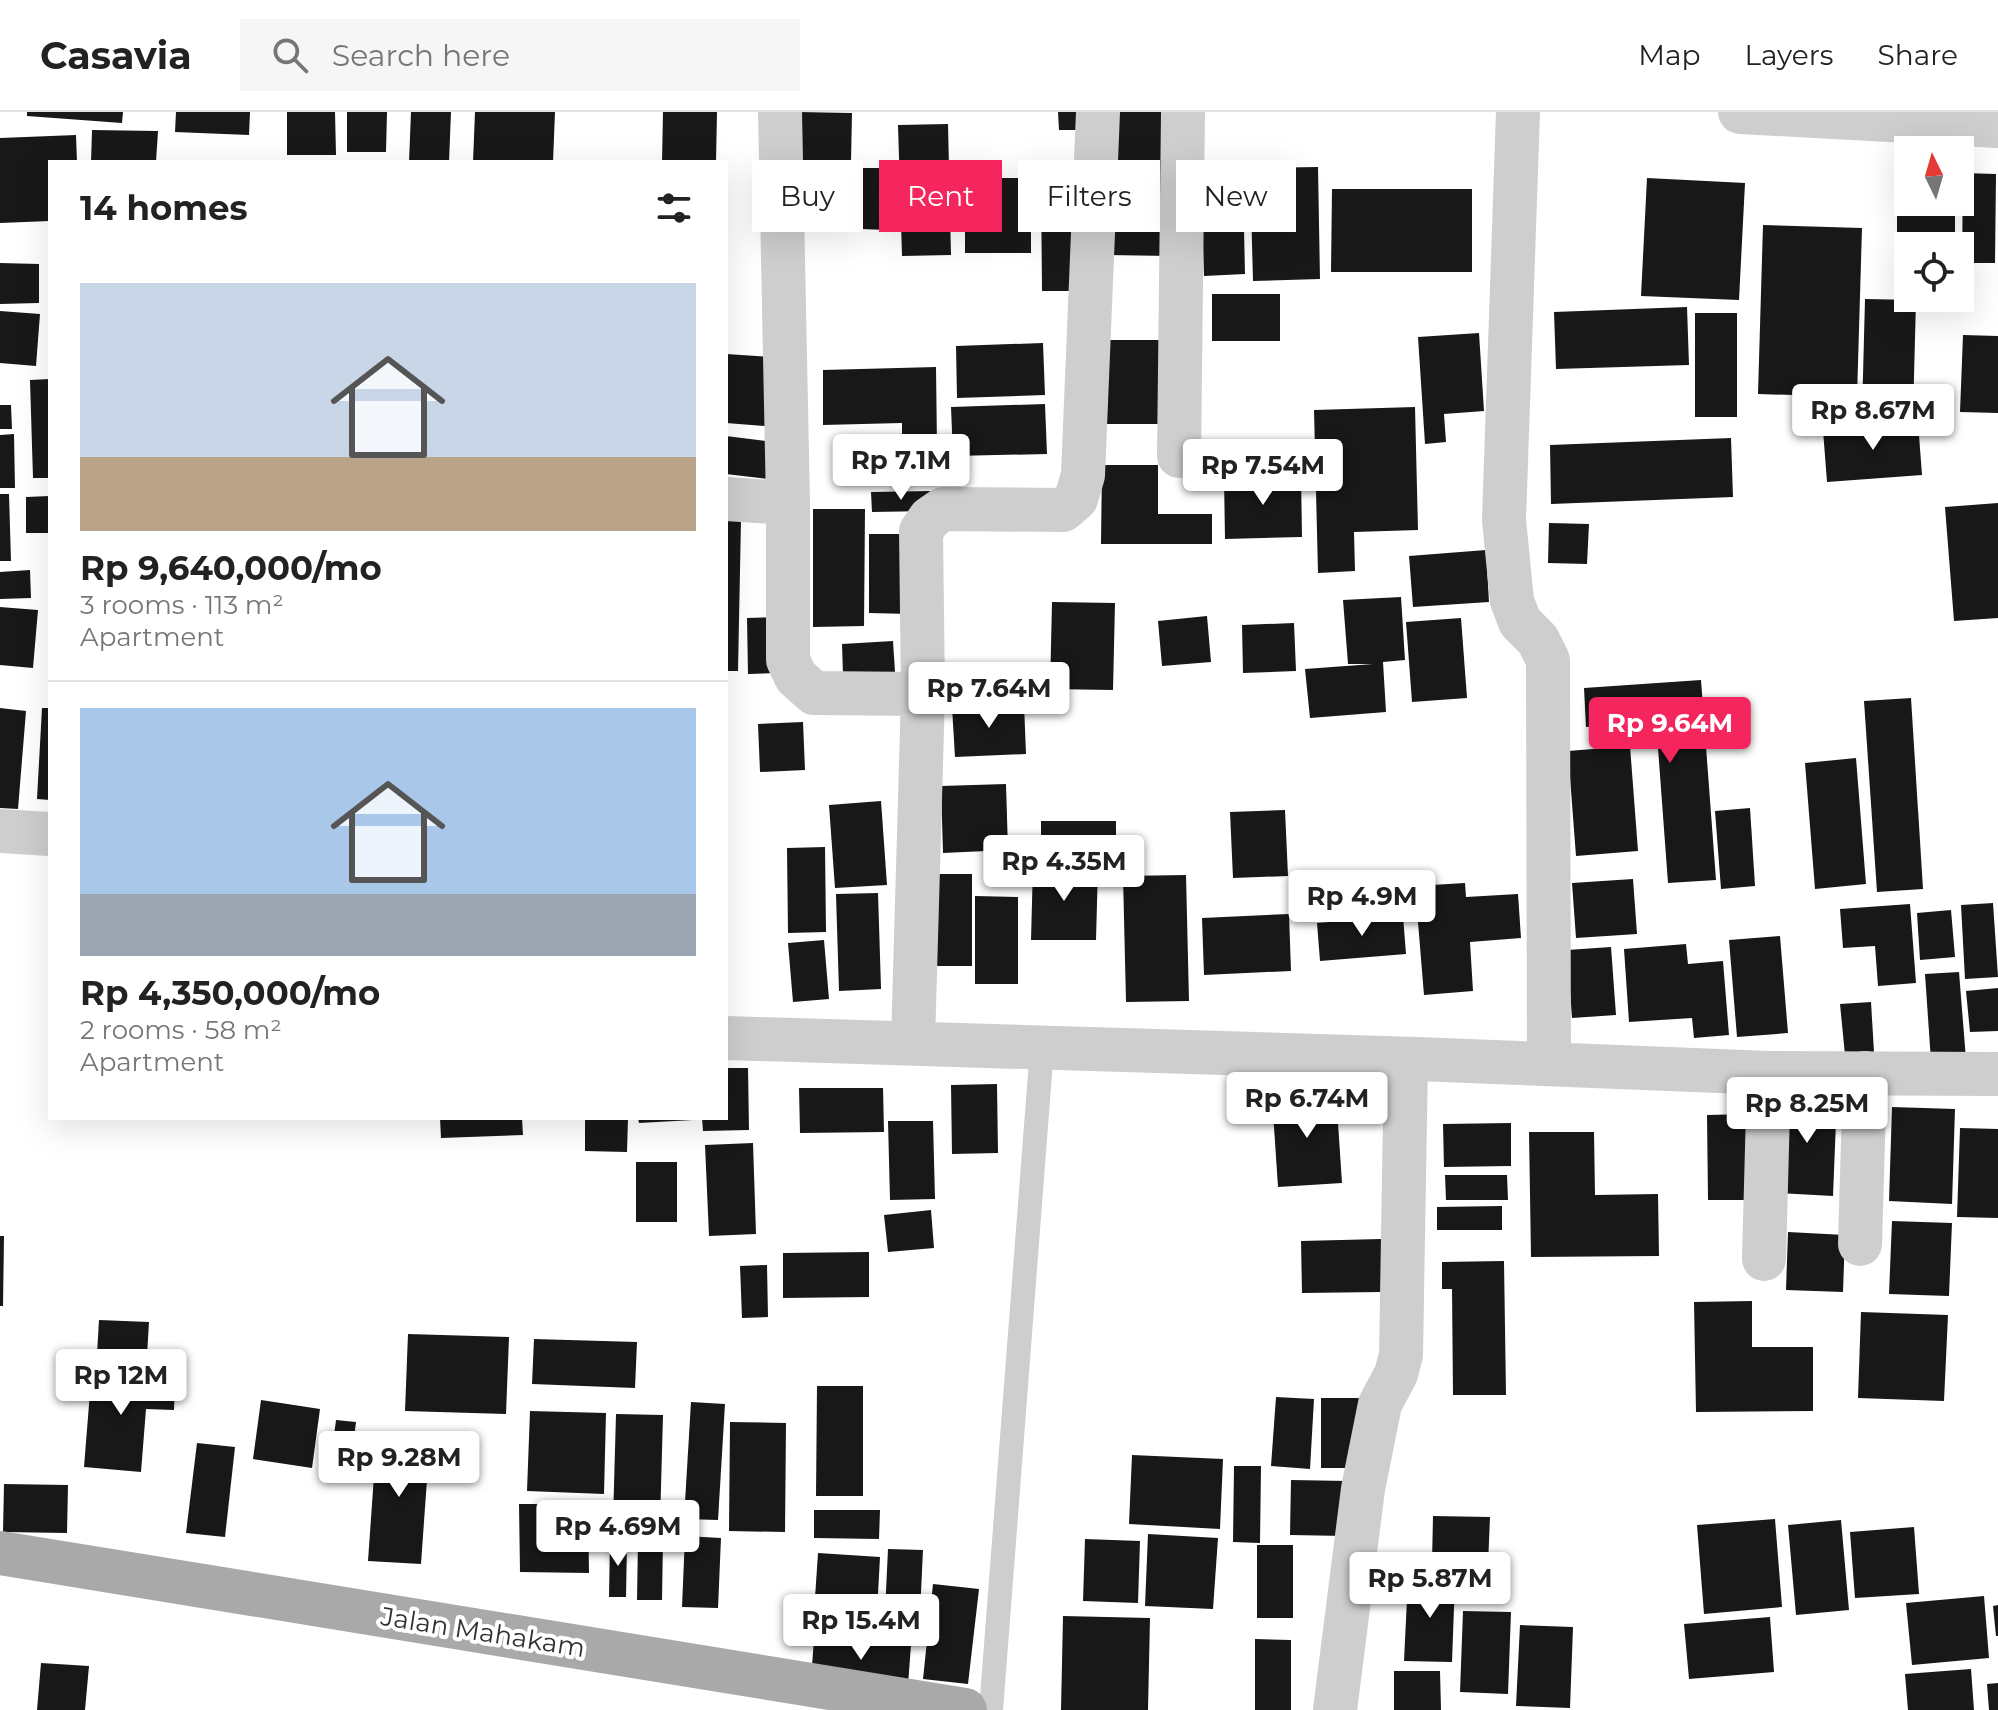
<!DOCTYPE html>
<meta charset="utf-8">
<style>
:root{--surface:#fff;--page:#f6f6f6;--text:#222;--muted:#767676;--line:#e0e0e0;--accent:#f4265d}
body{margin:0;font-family:Montserrat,sans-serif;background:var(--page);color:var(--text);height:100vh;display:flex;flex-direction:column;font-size:30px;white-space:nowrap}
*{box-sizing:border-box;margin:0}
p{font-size:26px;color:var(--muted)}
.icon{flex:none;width:44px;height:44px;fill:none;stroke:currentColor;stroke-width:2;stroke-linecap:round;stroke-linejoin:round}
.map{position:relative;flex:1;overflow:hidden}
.sheet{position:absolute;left:48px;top:48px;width:680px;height:960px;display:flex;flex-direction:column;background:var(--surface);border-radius:0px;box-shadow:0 8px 32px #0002}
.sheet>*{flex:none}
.banner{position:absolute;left:752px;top:48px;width:760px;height:72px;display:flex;gap:16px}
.needle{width:52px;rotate:355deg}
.fabs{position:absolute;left:1894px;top:24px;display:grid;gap:16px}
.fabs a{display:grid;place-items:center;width:80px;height:80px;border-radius:0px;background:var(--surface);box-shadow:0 8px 32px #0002;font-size:40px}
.price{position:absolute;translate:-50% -68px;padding:0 18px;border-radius:8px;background:#fff;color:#222;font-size:26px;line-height:52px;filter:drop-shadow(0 2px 4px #0008)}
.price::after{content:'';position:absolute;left:50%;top:48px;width:24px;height:18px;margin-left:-12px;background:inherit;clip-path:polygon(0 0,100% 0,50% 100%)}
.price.active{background:var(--accent);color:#fff}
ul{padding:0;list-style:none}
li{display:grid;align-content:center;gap:16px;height:424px;padding:0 32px}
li+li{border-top:2px solid var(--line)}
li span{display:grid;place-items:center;height:248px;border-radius:0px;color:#555}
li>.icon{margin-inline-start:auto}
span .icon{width:144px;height:144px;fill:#fffc;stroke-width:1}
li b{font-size:34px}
h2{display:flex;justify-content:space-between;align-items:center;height:96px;padding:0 32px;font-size:34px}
.tag{padding:0 28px;border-radius:0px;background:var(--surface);box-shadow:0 8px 32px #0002;font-size:28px;line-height:72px}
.tag.active{background:var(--accent);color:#fff}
header{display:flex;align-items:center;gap:48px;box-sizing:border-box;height:112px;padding:0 40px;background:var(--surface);border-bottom:2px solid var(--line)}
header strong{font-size:38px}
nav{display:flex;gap:44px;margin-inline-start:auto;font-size:28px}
.search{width:560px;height:72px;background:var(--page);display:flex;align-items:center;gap:20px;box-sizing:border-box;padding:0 28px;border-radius:0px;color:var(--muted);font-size:30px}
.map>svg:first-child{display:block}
.building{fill:#181818}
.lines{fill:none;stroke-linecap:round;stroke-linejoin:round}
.lane{stroke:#cecece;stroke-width:24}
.street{stroke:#cecece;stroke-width:44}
.primary{stroke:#a9a9a9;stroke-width:44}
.labels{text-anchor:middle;stroke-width:8;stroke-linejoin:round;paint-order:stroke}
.street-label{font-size:26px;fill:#313131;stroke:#fff}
</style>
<header>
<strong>Casavia</strong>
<div class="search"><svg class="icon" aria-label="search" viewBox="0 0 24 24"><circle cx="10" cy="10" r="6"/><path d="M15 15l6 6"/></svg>Search here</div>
<nav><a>Map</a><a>Layers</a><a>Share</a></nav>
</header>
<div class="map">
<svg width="1998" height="1598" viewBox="0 0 1998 1598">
<rect width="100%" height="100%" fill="#fff"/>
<g class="building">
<path d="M27 0H123L122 11 27 4Z"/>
<path d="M176 0H250L249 23 175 20Z"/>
<path d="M287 0H335L336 43H287Z"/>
<path d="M347 0H387L386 40H347Z"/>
<path d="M411 0H451L449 50H409Z"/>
<path d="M475 0H555L553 50H473Z"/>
<path d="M663 0H717L716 50H662Z"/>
<path d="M798 0 852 1 850 98 796 97Z"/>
<path d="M1058 0H1095L1096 18H1059Z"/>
<path d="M1109 0H1173L1170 144 1107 143Z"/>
<path d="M948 12 951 143 902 144 898 13Z"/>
<path d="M92 18 158 19 156 50H91Z"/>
<path d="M76 23 77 50H50V109L0 111V26Z"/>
<path d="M1318 55 1320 167 1253 169 1250 56Z"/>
<path d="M862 56H888L887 118 861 117Z"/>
<path d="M1897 57H1908V90H1955V134H1908V172H1897Z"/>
<path d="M1963 61 1996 62 1995 151H1962Z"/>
<rect x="965" y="66" width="66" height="75"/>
<path d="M1647 66 1745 71 1739 188 1641 184Z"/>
<path d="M1041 71H1076V179H1042Z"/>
<path d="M1243 72 1245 162 1204 164 1201 73Z"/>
<path d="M1332 77H1472V160H1331Z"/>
<path d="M1763 113 1862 116 1857 285 1758 282Z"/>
<path d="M0 151 39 152V191L0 192Z"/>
<rect x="1212" y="182" width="68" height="47"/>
<path d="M1865 187 1916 188 1913 303 1862 302Z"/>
<path d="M1687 195 1689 253 1556 257 1554 200Z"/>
<path d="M0 199 40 202 36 254 0 251Z"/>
<rect x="1695" y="201" width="42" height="104"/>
<path d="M1479 221 1484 299 1444 302 1446 330 1425 332 1418 225Z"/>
<path d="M1963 223 1998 224V301L1960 300Z"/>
<path d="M1105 228H1171V312H1106Z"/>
<path d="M1043 231 1045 283 957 286 956 234Z"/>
<path d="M726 242 770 245 765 314 726 311Z"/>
<path d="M936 255 937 336 902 337V311L823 313V258Z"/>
<path d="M50 267V366H33L30 268Z"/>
<path d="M1045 292 1047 342 953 344 951 295Z"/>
<path d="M0 293H11L12 317H0Z"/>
<path d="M1415 295 1418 418 1354 420 1355 459 1318 461 1314 298Z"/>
<path d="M1918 310 1922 363 1827 370 1823 318Z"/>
<path d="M14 322 15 376H0V323Z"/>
<path d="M726 324 781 331 776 368 726 362Z"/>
<path d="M1731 326 1733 385 1551 392 1550 333Z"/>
<path d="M1102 353H1158V402H1212V432H1101Z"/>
<path d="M1301 363 1302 425 1225 427 1224 365Z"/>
<path d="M930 379 931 399 872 400 871 380Z"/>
<path d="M0 382H9L11 449H0Z"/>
<path d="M50 384V421H26V385Z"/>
<path d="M1998 391V506L1954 509 1945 395Z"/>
<path d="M813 397H865L864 514 813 515Z"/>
<path d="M726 408H741L738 559H726Z"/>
<path d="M1549 411 1589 412 1587 452 1548 451Z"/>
<path d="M869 422H910V502L869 501Z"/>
<path d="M1486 438 1489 490 1413 495 1409 444Z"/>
<path d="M30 458 31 486 0 487V460Z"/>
<path d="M1401 485 1405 548 1383 550 1386 600 1310 606 1305 557 1373 552H1348L1343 488Z"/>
<path d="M1052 490 1115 491 1113 578 1050 577Z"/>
<path d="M0 495 38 498 33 556 0 553Z"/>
<path d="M1207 504 1211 550 1162 554 1158 509Z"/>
<path d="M778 505V561L748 562 747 506Z"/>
<path d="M1461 506 1467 586 1412 590 1406 510Z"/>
<path d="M1294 511 1296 559 1243 561 1242 513Z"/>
<path d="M893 529 895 560 843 563 842 532Z"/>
<path d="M1701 568 1716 768 1668 771 1656 609 1586 615 1584 576Z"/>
<path d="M1911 586 1923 777 1877 780 1864 589Z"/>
<path d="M1024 592 1026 642 955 645 952 595Z"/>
<path d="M0 596 26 599 18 697 0 696Z"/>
<path d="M42 596H50V688L37 687Z"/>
<path d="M803 610 805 658 760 660 758 612Z"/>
<path d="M1630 634 1638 739 1576 744 1568 639Z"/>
<path d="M1856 646 1866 772 1815 777 1805 651Z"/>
<path d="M1006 672 1008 738 943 741 941 674Z"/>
<path d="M881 689 887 773 835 776 829 693Z"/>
<path d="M1750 696 1755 774 1721 777 1715 699Z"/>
<path d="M1285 698 1288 764 1233 766 1230 700Z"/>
<rect x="1041" y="709" width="75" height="37"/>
<path d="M825 735 826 820 788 821 787 736Z"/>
<path d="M1033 753 1098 754 1096 828H1031Z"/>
<rect x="932" y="762" width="40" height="92"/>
<path d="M1186 763 1189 889 1126 890 1123 764Z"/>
<path d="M1633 767 1637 822 1576 826 1572 771Z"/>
<path d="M1465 771 1466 785 1518 782 1521 826 1470 830 1473 879 1424 883 1415 774Z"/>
<path d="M878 781 881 877 839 879 836 782Z"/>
<path d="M975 784 1018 785V872H975Z"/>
<path d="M1993 791 1998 865 1965 867 1961 793Z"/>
<path d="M1910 792 1916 871 1878 874 1875 834 1843 836 1840 797Z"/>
<path d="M1951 798 1955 845 1920 848 1917 801Z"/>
<path d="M1289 802 1291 859 1204 863 1202 806Z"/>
<path d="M1403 804 1406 842 1320 849 1317 811Z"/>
<path d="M1780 824 1788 921 1737 925 1729 828Z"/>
<path d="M824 828 829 887 793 890 788 831Z"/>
<path d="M1686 832 1688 852 1723 849 1729 923 1694 926 1692 906 1629 910 1624 837Z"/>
<path d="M1611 835 1616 903 1572 906 1567 838Z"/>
<path d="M1959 860 1966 947 1931 949 1925 862Z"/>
<path d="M1998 876V919L1970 920 1966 879Z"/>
<path d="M1871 890 1874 940 1845 943 1840 892Z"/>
<path d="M726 956H748L749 1018 703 1019 702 1006H726Z"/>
<path d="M997 972 998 1041 952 1042 951 973Z"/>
<path d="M799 976H883L884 1020 800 1021Z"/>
<path d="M1336 981 1342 1071 1278 1075 1272 985Z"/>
<path d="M1781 983 1837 984 1833 1084 1776 1081Z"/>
<path d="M1892 995 1955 997 1952 1092 1889 1089Z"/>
<path d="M1750 1002 1751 1088H1708L1707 1003Z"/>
<path d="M440 1006H522L523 1023 441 1026Z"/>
<path d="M585 1006H628L627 1040 585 1039Z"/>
<path d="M638 1006H693V1008L639 1011Z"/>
<path d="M888 1009H933L935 1087 890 1088Z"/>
<path d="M1511 1011V1054L1444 1055 1443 1012Z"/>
<path d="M1960 1016 1998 1017V1106L1957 1105Z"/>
<path d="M1529 1020H1594L1595 1083 1658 1082 1659 1144 1531 1145Z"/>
<path d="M753 1031 756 1122 709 1124 705 1033Z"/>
<rect x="636" y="1050" width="41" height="60"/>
<path d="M1445 1063H1507L1508 1088H1446Z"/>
<path d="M1502 1094V1118H1437V1095Z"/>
<path d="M931 1098 934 1136 888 1140 884 1103Z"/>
<path d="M1892 1109 1952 1111 1949 1184 1889 1182Z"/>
<path d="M1788 1120 1845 1123 1843 1180 1786 1178Z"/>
<path d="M0 1124H4L3 1194H0Z"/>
<path d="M1381 1127V1180L1302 1181 1301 1129Z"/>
<path d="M869 1140V1185L783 1186V1141Z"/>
<path d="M1504 1149 1506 1283H1453L1452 1177H1442V1150Z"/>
<path d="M767 1153 768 1205 742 1206 740 1154Z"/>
<path d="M1752 1189V1235H1813V1299L1696 1300 1694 1190Z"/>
<path d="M1861 1200 1948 1203 1944 1289 1858 1286Z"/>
<path d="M99 1208 149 1210 147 1244 97 1242Z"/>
<path d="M408 1222 509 1225 506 1302 405 1299Z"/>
<path d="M534 1227 637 1230 635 1276 532 1272Z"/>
<path d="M92 1255 148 1259V1270L175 1272 174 1298 146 1297 141 1360 84 1355Z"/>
<path d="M817 1274H863V1384H816Z"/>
<path d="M1276 1285 1314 1287 1310 1357 1271 1354Z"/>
<path d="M1321 1286H1364L1363 1356H1321Z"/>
<path d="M261 1288 320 1297 312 1356 253 1347Z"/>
<path d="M691 1290 725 1292 718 1408 684 1407Z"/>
<path d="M530 1299 606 1301 604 1382 527 1379Z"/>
<path d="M616 1302 663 1303 660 1411 613 1409Z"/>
<path d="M336 1308 356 1310 349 1365 329 1362Z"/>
<path d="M730 1310 786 1311 785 1420 729 1419Z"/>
<path d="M377 1321 430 1325 421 1452 368 1449Z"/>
<path d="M197 1331 235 1335 225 1425 186 1421Z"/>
<path d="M1132 1343 1223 1347 1220 1417 1129 1412Z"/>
<path d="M1234 1354H1261L1260 1431 1233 1430Z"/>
<path d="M1291 1368 1348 1369 1346 1424 1290 1423Z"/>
<path d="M4 1372 68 1373 67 1421 3 1420Z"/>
<path d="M519 1392H588L589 1461 520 1460Z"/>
<path d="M814 1398H880L879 1427 814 1426Z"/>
<path d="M1433 1404 1490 1405 1488 1453 1432 1451Z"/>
<path d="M1775 1407 1782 1495 1704 1502 1697 1413Z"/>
<path d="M1841 1408 1849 1498 1796 1503 1788 1413Z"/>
<path d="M1914 1415 1919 1482 1855 1486 1850 1420Z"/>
<path d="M1148 1422 1218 1426 1213 1497 1145 1494Z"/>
<path d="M685 1424 721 1426 718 1496 682 1495Z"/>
<path d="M610 1427 627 1428 626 1485H609Z"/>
<path d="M1085 1427 1140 1429 1138 1491 1083 1489Z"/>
<path d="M638 1428H663L662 1488H637Z"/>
<rect x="1257" y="1433" width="36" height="73"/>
<path d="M888 1437 923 1438 919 1522 884 1521Z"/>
<path d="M818 1441 880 1445 876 1519 813 1516Z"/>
<path d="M1408 1466 1455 1468 1452 1550 1404 1549Z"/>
<path d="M933 1472 979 1477 968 1572 923 1567Z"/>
<path d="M1984 1484 1989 1546 1912 1553 1906 1491Z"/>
<path d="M1998 1493V1524H1996L1993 1494Z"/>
<path d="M1463 1499 1511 1500 1508 1582 1460 1580Z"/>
<path d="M1063 1504 1150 1506 1148 1598H1061Z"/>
<path d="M1770 1505 1774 1560 1689 1567 1684 1512Z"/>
<path d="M1520 1513 1573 1515 1570 1596 1516 1594Z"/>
<path d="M1255 1527 1291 1528V1598H1255Z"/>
<path d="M814 1528 911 1533 908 1573 811 1566Z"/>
<path d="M41 1551 89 1554 85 1598H37Z"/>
<path d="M1971 1557 1974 1598H1908L1905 1562Z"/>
<path d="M1394 1559H1440L1441 1598H1394Z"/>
<path d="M1998 1571V1598H1989L1987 1572Z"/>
</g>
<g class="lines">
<path class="lane" d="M991 1598 1042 936"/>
<g class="street">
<path d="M1518 0 1504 408 1512 489 1520 510 1538 528 1548 548 1549 952"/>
<path d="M1740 0 1998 14"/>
<path d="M1179 344 1183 0"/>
<path d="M726 387 788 391 780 0"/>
<path d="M788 391V548L796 565 814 581 923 582 913 931"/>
<path d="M923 582 921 419 930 406 943 397 1063 398 1076 387 1083 363 1098 0"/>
<path d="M0 719 50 722"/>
<path d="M726 926 1417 947 1769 961 1998 962"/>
<path d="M1860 1132 1865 961"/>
<path d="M1764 1147 1769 961"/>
<path d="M1335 1598 1363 1377 1380 1292 1396 1262 1401 1243 1406 947"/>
</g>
<path class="primary" d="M0 1441 965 1598"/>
</g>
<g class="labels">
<g class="street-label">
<text transform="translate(483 1520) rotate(9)" y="9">Jalan Mahakam</text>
</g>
</g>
</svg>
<div class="fabs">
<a><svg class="needle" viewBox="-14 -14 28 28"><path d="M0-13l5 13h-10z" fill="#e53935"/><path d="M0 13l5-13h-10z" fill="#767676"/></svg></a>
<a><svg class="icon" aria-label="locate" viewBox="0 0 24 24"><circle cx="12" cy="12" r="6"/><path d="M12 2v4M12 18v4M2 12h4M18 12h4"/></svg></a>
</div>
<b class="price" style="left:1873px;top:340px">Rp 8.67M</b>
<b class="price" style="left:901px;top:390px">Rp 7.1M</b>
<b class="price" style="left:1263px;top:395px">Rp 7.54M</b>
<b class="price" style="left:989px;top:618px">Rp 7.64M</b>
<b class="price active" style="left:1670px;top:653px">Rp 9.64M</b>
<b class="price" style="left:1064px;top:791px">Rp 4.35M</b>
<b class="price" style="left:1362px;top:826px">Rp 4.9M</b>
<b class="price" style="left:1307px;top:1028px">Rp 6.74M</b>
<b class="price" style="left:1807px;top:1033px">Rp 8.25M</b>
<b class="price" style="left:121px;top:1305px">Rp 12M</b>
<b class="price" style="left:399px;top:1387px">Rp 9.28M</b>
<b class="price" style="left:618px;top:1456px">Rp 4.69M</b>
<b class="price" style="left:1430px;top:1508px">Rp 5.87M</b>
<b class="price" style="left:861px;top:1550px">Rp 15.4M</b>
<div class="banner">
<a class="tag">Buy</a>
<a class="tag active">Rent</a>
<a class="tag">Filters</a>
<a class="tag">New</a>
</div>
<section class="sheet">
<h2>14 homes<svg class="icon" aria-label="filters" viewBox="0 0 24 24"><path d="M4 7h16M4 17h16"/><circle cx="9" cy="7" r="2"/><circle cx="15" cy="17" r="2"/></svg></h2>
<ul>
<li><span style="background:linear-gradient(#c9d6e8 70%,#b9a48a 0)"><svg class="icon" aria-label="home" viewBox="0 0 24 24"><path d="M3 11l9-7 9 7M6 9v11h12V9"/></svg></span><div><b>Rp 9,640,000/mo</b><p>3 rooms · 113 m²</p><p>Apartment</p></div></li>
<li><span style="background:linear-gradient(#a9c7e8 75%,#9aa5b1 0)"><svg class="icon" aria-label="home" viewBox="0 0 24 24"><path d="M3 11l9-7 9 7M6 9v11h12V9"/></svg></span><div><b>Rp 4,350,000/mo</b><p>2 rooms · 58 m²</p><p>Apartment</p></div></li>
</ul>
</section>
</div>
